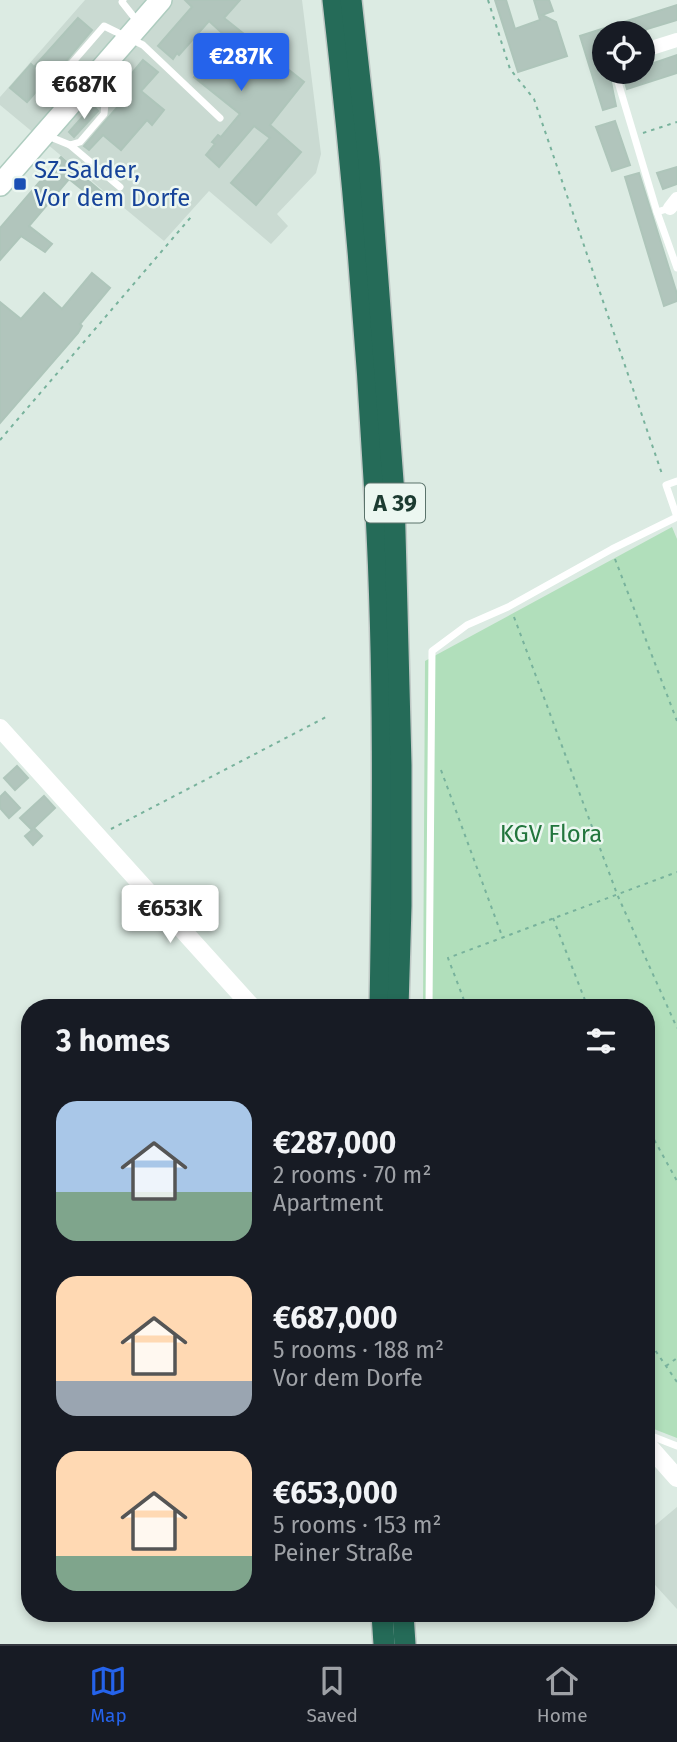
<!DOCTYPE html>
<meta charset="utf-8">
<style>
:root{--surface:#171b24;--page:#20242c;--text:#f1f3f6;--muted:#9ea1a6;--line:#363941;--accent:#2563eb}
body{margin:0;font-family:"Fira Sans",sans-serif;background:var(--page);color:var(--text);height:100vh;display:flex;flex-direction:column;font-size:26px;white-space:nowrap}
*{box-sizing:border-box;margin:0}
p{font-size:23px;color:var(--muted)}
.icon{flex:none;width:38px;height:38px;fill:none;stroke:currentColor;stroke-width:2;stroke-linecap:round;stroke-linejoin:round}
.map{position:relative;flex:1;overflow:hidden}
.side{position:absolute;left:21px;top:999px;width:634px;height:623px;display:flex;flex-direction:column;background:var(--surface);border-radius:28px;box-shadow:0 4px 10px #0003}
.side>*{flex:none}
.fabs{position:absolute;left:592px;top:21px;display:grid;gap:14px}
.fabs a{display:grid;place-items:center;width:63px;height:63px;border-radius:50%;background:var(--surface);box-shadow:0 4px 10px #0003;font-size:35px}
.price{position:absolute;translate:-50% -60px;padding:0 16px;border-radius:7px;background:#fff;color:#222;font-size:23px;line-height:46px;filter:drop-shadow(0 2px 4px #0008)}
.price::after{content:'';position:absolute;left:50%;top:42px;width:21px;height:16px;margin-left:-10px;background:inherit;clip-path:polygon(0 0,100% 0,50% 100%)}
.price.on{background:var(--accent);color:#fff}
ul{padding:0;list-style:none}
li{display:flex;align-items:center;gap:21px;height:175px;padding:0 35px}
li span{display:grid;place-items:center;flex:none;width:196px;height:140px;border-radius:21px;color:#555}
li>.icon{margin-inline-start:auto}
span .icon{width:84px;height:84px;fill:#fffc;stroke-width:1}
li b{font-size:30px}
h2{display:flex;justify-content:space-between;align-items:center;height:84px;padding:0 35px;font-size:30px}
.tab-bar{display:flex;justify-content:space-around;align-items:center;height:98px;border-top:2px solid var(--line);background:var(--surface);font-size:19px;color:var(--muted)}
.tab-bar a{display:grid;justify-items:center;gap:4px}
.tab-bar .on{color:var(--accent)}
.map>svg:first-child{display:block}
.built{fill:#cadad2}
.green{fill:#b1dfbb}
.building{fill:#b1c5bc;stroke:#aec5ba;stroke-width:2}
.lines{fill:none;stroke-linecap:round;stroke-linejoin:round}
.secondary-casing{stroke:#aeccbf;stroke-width:24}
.motorway-casing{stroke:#bfc8c5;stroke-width:24}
.path{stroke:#78b29c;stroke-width:2;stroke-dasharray:3.5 5;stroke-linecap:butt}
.service{stroke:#fff;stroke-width:7}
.minor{stroke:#fff;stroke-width:14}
.tertiary{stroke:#fff;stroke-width:18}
.secondary{stroke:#fff;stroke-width:21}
.motorway{stroke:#256b58;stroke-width:21}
.transit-dot{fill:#1a4fb4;stroke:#ecf7f1;stroke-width:2.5}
.labels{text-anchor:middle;stroke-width:5;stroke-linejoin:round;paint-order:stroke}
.shield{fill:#ecf7f1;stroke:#5a736b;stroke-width:2}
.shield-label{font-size:23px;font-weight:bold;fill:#1c3b31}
.transit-label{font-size:24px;fill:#164399;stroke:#ecf7f1;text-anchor:start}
.park-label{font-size:24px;fill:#22763d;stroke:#ecf7f1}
</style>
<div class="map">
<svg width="677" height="1644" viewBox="0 0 677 1644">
<rect width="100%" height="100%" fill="#dcebe3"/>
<g class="built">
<path d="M85 0H302L321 154 316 173 277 214 288 226 271 244 209 191 164 241 0 105V97Z"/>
<path d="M677 1507V1609L646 1575V1533Z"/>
</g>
<path class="green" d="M672 527 677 539V1438L646 1426V1008H423L425 661Z"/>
<g class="building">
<path d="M185 0H240L224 18 304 82 270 125 301 152 256 205 231 183 270 138 254 126 219 167 206 155 215 144 212 142 218 135 221 137 240 114 194 77 220 44 216 41 222 33 209 21 179 55 177 53 173 59 158 46 192 7Z"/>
<path d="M495 0H506L515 29 540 20 534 0H549L553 11 542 15 556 22 567 56 518 72Z"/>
<path d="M677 5V20L634 33H604V43L597 45 604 72 607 78 610 77 616 106 603 110 580 36Z"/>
<path d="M78 18 92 30 66 61 65 66 71 76 64 70 52 84 47 79 27 102 10 88 31 64 34 67Z"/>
<path d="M677 55V73L627 89 622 73 642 72V67Z"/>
<path d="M143 60 158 72 141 91 164 110 152 125 147 120 121 150 103 135 89 150 84 146 126 97 118 90Z"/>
<path d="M93 105 98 111 74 137 69 132Z"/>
<path d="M615 121 630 165 612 171 596 127Z"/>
<path d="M61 157 105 195 99 203 69 179 29 226 52 244 45 252 21 236 0 260V228Z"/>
<path d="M677 167V184L663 189 657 173Z"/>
<path d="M639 173 677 294V301L664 306 625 177Z"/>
<path d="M92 273 110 288 80 324 82 326 78 333 0 423V302L21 319 44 293 62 309Z"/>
<path d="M17 766 28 778 15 790 4 778Z"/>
<path d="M5 792 20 808 9 818 0 808V797Z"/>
<path d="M44 796 55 808 34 828 42 836 33 845 25 836 32 830 20 818Z"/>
</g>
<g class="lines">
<defs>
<path id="secondary" d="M0 185 161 0"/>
<g id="motorway">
<path d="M333 0C352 165 366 330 375 495 385 666 383 837 380 1008"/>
<path d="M351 0 369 162 394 494 401 765V906L398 1008"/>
<path d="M382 1614 384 1644"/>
<path d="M403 1614 405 1644"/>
</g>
</defs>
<use href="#secondary" class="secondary-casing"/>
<use href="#motorway" class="motorway-casing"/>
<g class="path">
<path d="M488 0 510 69 534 99 662 474"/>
<path d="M643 133 677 122"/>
<path d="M0 440 191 217"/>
<path d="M615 559 677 721"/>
<path d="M514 617 617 894 677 1028"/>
<path d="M441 770 502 936"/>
<path d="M111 829 328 716"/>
<path d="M553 918 588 1008"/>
<path d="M267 1001 274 1008"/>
<path d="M467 1008 448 958 677 872"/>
<path d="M646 1125 677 1181"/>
<path d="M646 1337 677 1382"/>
<path d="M666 1366 677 1358"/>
</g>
<g class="service">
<path d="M123 0 122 2 137 21"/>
<path d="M615 72 657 212 670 208"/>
<path d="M83 84 71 64 104 26 143 45 220 118"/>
<path d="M48 136 70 145 80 142 104 114 105 103 91 82"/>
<path d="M70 145 120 187"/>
<path d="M657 212 677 268"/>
<path d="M429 1008 432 651 467 625 508 607 612 549 677 517 666 485 677 481"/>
<path d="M647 1443 654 1437 677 1446"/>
</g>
<g class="minor">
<path d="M642 51 677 40"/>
<path d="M670 208 677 199"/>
</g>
<g class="tertiary">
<path d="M0 728 253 1008"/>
<path d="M646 1443 677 1478"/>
</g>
<use href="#secondary" class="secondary"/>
<use href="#motorway" class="motorway"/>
</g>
<rect class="transit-dot" x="13" y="177" width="14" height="14" rx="3.5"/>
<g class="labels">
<rect class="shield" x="365" y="483.5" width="60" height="39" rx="5"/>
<g class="shield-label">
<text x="395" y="511">A 39</text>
</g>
<g class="transit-label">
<text x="34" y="178">SZ-Salder,<tspan x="34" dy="28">Vor dem Dorfe</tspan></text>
</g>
<g class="park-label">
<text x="551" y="842">KGV Flora</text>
</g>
</g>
</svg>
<div class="fabs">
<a><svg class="icon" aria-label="locate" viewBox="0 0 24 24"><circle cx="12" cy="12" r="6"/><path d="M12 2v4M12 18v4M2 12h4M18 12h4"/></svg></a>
</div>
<b class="price on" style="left:241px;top:93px">€287K</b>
<b class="price" style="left:84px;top:121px">€687K</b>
<b class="price" style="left:170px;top:945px">€653K</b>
<section class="side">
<h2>3 homes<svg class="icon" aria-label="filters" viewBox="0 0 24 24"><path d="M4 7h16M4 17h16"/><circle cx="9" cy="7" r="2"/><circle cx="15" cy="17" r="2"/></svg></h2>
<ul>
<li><span style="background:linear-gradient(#a9c7e8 65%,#7fa58c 0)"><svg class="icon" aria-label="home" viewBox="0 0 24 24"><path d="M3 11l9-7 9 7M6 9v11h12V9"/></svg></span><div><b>€287,000</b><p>2 rooms · 70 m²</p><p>Apartment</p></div></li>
<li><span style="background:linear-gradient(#ffd9b3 75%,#9aa5b1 0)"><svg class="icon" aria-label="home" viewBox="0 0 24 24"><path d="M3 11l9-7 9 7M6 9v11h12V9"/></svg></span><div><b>€687,000</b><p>5 rooms · 188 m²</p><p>Vor dem Dorfe</p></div></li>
<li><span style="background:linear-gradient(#ffd9b3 75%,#7fa58c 0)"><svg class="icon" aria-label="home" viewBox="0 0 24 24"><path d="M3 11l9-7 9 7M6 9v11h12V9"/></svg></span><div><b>€653,000</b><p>5 rooms · 153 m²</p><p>Peiner Straße</p></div></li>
</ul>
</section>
</div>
<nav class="tab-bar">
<a class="on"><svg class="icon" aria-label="map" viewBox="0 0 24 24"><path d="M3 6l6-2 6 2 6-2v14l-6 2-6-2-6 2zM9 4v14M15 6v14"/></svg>Map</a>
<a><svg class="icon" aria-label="saved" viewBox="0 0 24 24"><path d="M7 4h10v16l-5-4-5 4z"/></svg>Saved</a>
<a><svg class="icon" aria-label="home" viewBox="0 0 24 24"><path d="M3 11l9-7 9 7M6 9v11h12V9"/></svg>Home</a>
</nav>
